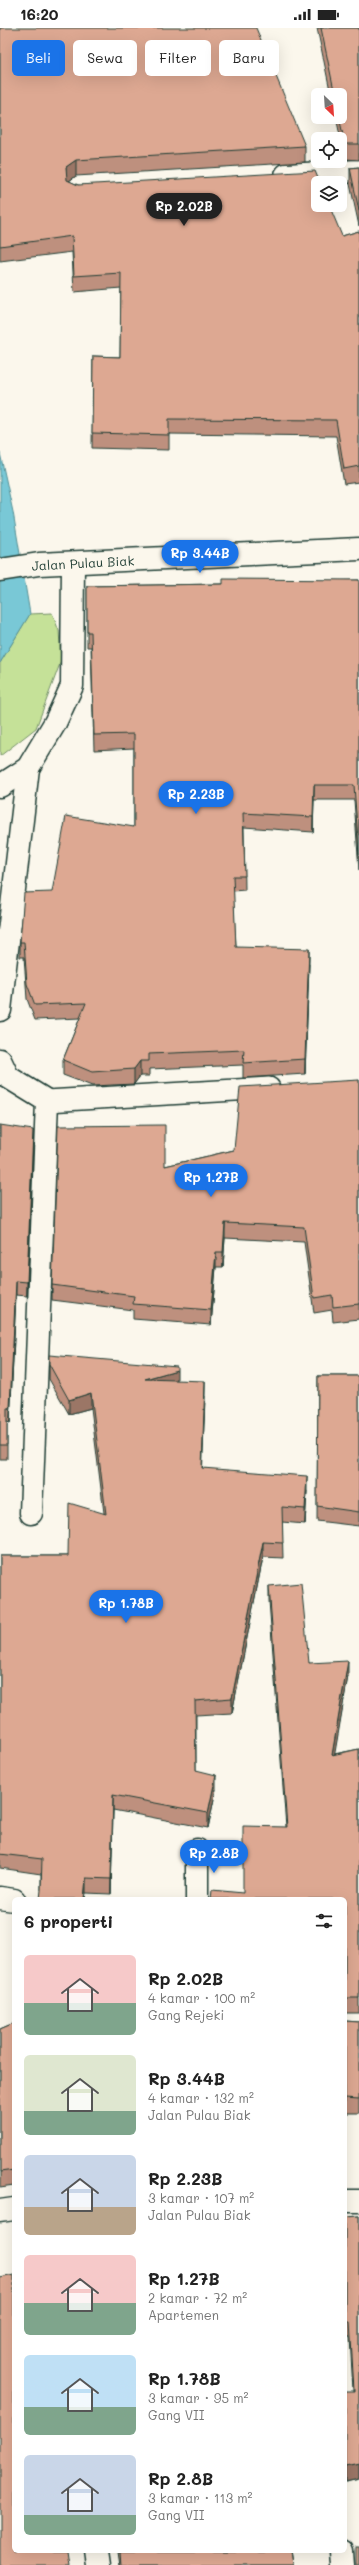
<!DOCTYPE html>
<html lang="id">
<meta charset="utf-8">
<style>
:root{--surface:#fff;--page:#f6f6f6;--text:#222;--muted:#767676;--accent:#1a73e8}
body{margin:0;font-family:Mali,sans-serif;background:var(--page);color:var(--text);height:100vh;display:flex;flex-direction:column;font-size:15px;white-space:nowrap}
*{box-sizing:border-box;margin:0}
p{font-size:13px;color:var(--muted)}
.icon{flex:none;width:22px;height:22px;fill:none;stroke:currentColor;stroke-width:2;stroke-linecap:round;stroke-linejoin:round}
.map{position:relative;flex:1;overflow:hidden}
.details{position:absolute;left:12px;top:1869px;width:335px;height:656px;display:flex;flex-direction:column;background:var(--surface);border-radius:6px;box-shadow:0 4px 16px #0002}
.details>*{flex:none}
.top-card{position:absolute;left:12px;top:12px;width:335px;height:36px;display:flex;gap:8px}
.needle{width:26px;rotate:155deg}
.controls{position:absolute;left:311px;top:60px;display:grid;gap:8px}
.controls a{display:grid;place-items:center;width:36px;height:36px;border-radius:6px;background:var(--surface);box-shadow:0 4px 16px #0002;font-size:20px}
.price{position:absolute;translate:-50% -34px;padding:0 9px;border-radius:14px;background:var(--accent);color:#fff;font-size:13px;line-height:26px;filter:drop-shadow(0 1px 2px #0008)}
.price::after{content:'';position:absolute;left:50%;top:24px;width:12px;height:9px;margin-left:-6px;background:inherit;clip-path:polygon(0 0,100% 0,50% 100%)}
.price.on{background:#222;color:#fff}
ul{padding:0;list-style:none}
li{display:flex;align-items:center;gap:12px;height:100px;padding:0 12px}
li span{display:grid;place-items:center;flex:none;width:112px;height:80px;border-radius:6px;color:#555}
li>.icon{margin-inline-start:auto}
span .icon{width:48px;height:48px;fill:#fffc;stroke-width:1}
li b{font-size:17px}
h2{display:flex;justify-content:space-between;align-items:center;height:48px;padding:0 12px;font-size:17px}
.chip{padding:0 14px;border-radius:6px;background:var(--surface);box-shadow:0 4px 16px #0002;font-size:14px;line-height:36px}
.chip.on{background:var(--accent);color:#fff}
.status{display:flex;justify-content:space-between;align-items:center;height:28px;padding:0 20px;background:var(--surface);direction:ltr}
.status svg{height:11px;fill:currentColor}
.map>svg:first-child{display:block}
.green{fill:#c5e198;stroke:#728f66}
.water{fill:#79c8d6;stroke:#559095}
.lines{fill:none;stroke-linecap:round;stroke-linejoin:round}
.service-casing{stroke:#1f3d34;stroke-width:24}
.minor-casing{stroke:#1f3d34;stroke-width:25}
.tertiary-casing{stroke:#1f3d34;stroke-width:25}
.service{stroke:#fbf7ec;stroke-width:21}
.minor{stroke:#fbf7ec;stroke-width:22}
.tertiary{stroke:#fbf7ec;stroke-width:22}
.wall{fill:#be907e;stroke:#1f3d34}
.shaded-wall{fill:#9b7666;stroke:#1f3d34}
.building{fill:#dda892;stroke:#1f3d34}
.labels{text-anchor:middle;stroke-width:3;stroke-linejoin:round;paint-order:stroke}
.street-label{font-size:13px;fill:#1f3d34;stroke:#fbf7ec}
</style>
<div class="status"><b>16:20</b><svg viewBox="0 0 49 12"><path d="M0 12V9h3v3zM5 12V6h3v6zM10 12V3h3v9zM15 12V0h3v12zM26 1h20v11H26zM47 4h2v5h-2z"/></svg></div>
<div class="map">
<svg width="359" height="2537" viewBox="0 0 359 2537">
<rect width="100%" height="100%" fill="#fbf7ec"/>
<filter id="ink" filterUnits="userSpaceOnUse"><feTurbulence type="fractalNoise" baseFrequency=".025" numOctaves="2"/><feDisplacementMap in="SourceGraphic" scale="8" xChannelSelector="R" yChannelSelector="G"/><feConvolveMatrix kernelMatrix="1 2 1 2 8 2 1 2 1" color-interpolation-filters="sRGB"/></filter>
<g filter="url(#ink)">
<path class="green" d="M52 585 59 603 61 633 36 700 0 728V635L30 586Z"/>
<path class="water" d="M0 425 13 484 30 586 0 635Z"/>
<g class="lines">
<defs>
<path id="service" d="M47 1073 269 1060"/>
<g id="minor">
<path d="M286 147 359 143"/>
<path d="M0 758 28 740 55 695 72 658 73 535"/>
<path d="M0 982 28 740"/>
<path d="M0 1032 8 1049 47 1073 31 1485"/>
<path d="M197 1822V1871"/>
<path d="M0 1870 14 1872"/>
<path d="M345 2173H359"/>
<path d="M0 2183 14 2181"/>
<path d="M97 2523 99 2537"/>
<path d="M342 2523 343 2537"/>
</g>
<path id="tertiary" d="M0 542 39 536 359 521"/>
</defs>
<use href="#service" class="service-casing"/>
<use href="#minor" class="minor-casing"/>
<use href="#tertiary" class="tertiary-casing"/>
<use href="#service" class="service"/>
<use href="#minor" class="minor"/>
<use href="#tertiary" class="tertiary"/>
</g>
<g class="wall">
<path d="M0 0 305 118V134L76 148 69 153 78 157 342 208 359 203V454L344 456 336 408 169 406V422L92 420 93 328 120 329 121 260 74 264 72 224 0 233Z"/>
<path d="M317 0H359V132L345 131 336 89H340V67H331Z"/>
<path d="M359 139V198L350 156V140Z"/>
<path d="M359 552V842L354 772H314L313 804 244 799 245 862 233 863 236 919 309 936 305 1046 243 1050V1037L149 1041V1048H140L134 1056 92 1058 63 1047V1032L80 990 35 992 27 971 24 929H20V914L52 864 134 799V720L94 722 91 619H87V558L223 556Z"/>
<path d="M359 1052V1291L333 1294 332 1282 314 1285 304 1214 225 1210 223 1239H216L211 1297 133 1291V1282L52 1272V1257L165 1138 234 1122Z"/>
<path d="M0 1097 33 1116 27 1268 16 1267 10 1395 7 1394V1431H0Z"/>
<path d="M49 1336 177 1352 205 1368 202 1440 307 1463 305 1496 282 1494 283 1530 263 1529 232 1685 196 1687V1742L216 1761 208 1800 113 1782 111 1866 86 1865 41 1862V1846L0 1840V1528H68L104 1485 91 1380 69 1386 49 1351Z"/>
<path d="M318 1348H359V1498L317 1493Z"/>
<path d="M269 1558 309 1635 348 1648 334 1726 359 1721V1985H345V1871L243 1865 286 1799 269 1573Z"/>
<path d="M345 1993 359 1994V2085H345Z"/>
<path d="M14 1995V2157L0 2159V2001Z"/>
<path d="M359 2188V2451L345 2454 353 2363 350 2309H345V2189Z"/>
<path d="M117 2523H291L293 2537H119Z"/>
</g>
<g class="shaded-wall">
<path d="M76 132V148L66 155V139Z"/>
<path d="M314 757V772L313 804V789Z"/>
<path d="M309 921V936L305 1046V1031Z"/>
<path d="M140 1033V1048L134 1056V1041Z"/>
<path d="M33 1102V1116L27 1268V1254Z"/>
<path d="M225 1195V1210L223 1239V1224Z"/>
<path d="M216 1224V1239L211 1297V1282Z"/>
<path d="M16 1253V1267L10 1395V1380Z"/>
<path d="M177 1342V1357L145 1351Z"/>
<path d="M205 1353V1368L202 1455V1440Z"/>
<path d="M91 1365V1380L69 1386V1372Z"/>
<path d="M307 1448V1463L305 1496V1481Z"/>
<path d="M263 1514V1529L232 1685V1670Z"/>
<path d="M348 1633V1648L332 1742V1727Z"/>
<path d="M216 1747V1761L208 1800V1785Z"/>
<path d="M113 1767V1782L111 1866V1851Z"/>
<path d="M86 1850V1865L85 1871H84Z"/>
<path d="M359 2436V2451L345 2454V2439Z"/>
</g>
<g class="building">
<path d="M0 0H256L305 118 76 132 66 139 67 152 78 157 315 143 320 155H318V177H329L342 208 359 203V438L344 441 336 392 169 391V407L92 405 93 328 120 329 121 245 74 248 72 208 0 218Z"/>
<path d="M321 0H359V116H345L339 89H340V67H335Z"/>
<path d="M359 139V183L350 140Z"/>
<path d="M223 551 359 552V827L354 757H314L313 789 243 785 245 848H233L236 919 309 921 305 1031 243 1035 244 1022 149 1026V1033H140L134 1041 92 1044 63 1032 86 975 35 977 27 956 24 914H20L24 865 52 864 66 788 134 799V706L94 707 91 604H87V558L223 556Z"/>
<path d="M359 1052V1276L333 1279 332 1267 314 1270 304 1199 225 1195 223 1224H216L211 1282 133 1276 134 1268 52 1257 58 1098 165 1097V1138L234 1122 240 1059Z"/>
<path d="M0 1097 33 1102 27 1254 16 1253 10 1380H7V1417H0Z"/>
<path d="M49 1327 177 1338V1342L145 1351 205 1353 202 1440 307 1448 305 1481 282 1479 283 1515 263 1514 232 1670 195 1673 196 1742 216 1747 208 1785 113 1767 111 1851 86 1850 84 1871H40L41 1862 42 1831 0 1826V1528H68L69 1475 106 1486 91 1365 69 1372 49 1336Z"/>
<path d="M318 1348H359V1484L317 1478Z"/>
<path d="M301 1555 309 1635 348 1633 332 1727 359 1721V1970H345V1871H211L212 1862 243 1865V1798L287 1799 269 1558Z"/>
<path d="M345 1993 359 1994V2071L345 2070Z"/>
<path d="M14 1995V2142L0 2144V2001Z"/>
<path d="M359 2188V2436L345 2439V2363H354L350 2294H345V2189Z"/>
<path d="M14 2247V2523H68L70 2537H0V2250Z"/>
<rect x="356" y="2519" width="3" height="18"/>
<path d="M119 2523H291L293 2537H120Z"/>
</g>
</g>
<g class="labels">
<g class="street-label">
<text transform="translate(83 535) rotate(-3)" y="5">Jalan Pulau Biak</text>
</g>
</g>
</svg>
<div class="controls">
<a><svg class="needle" viewBox="-14 -14 28 28"><path d="M0-13l5 13h-10z" fill="#e53935"/><path d="M0 13l5-13h-10z" fill="#767676"/></svg></a>
<a><svg class="icon" aria-label="locate" viewBox="0 0 24 24"><circle cx="12" cy="12" r="6"/><path d="M12 2v4M12 18v4M2 12h4M18 12h4"/></svg></a>
<a><svg class="icon" aria-label="layers" viewBox="0 0 24 24"><path d="M12 4l9 5-9 5-9-5zM3 14l9 5 9-5"/></svg></a>
</div>
<b class="price on" style="left:184px;top:199px">Rp 2.02B</b>
<b class="price" style="left:200px;top:546px">Rp 3.44B</b>
<b class="price" style="left:196px;top:787px">Rp 2.23B</b>
<b class="price" style="left:211px;top:1170px">Rp 1.27B</b>
<b class="price" style="left:126px;top:1596px">Rp 1.78B</b>
<b class="price" style="left:214px;top:1846px">Rp 2.8B</b>
<div class="top-card">
<a class="chip on">Beli</a>
<a class="chip">Sewa</a>
<a class="chip">Filter</a>
<a class="chip">Baru</a>
</div>
<section class="details">
<h2>6 properti<svg class="icon" aria-label="filters" viewBox="0 0 24 24"><path d="M4 7h16M4 17h16"/><circle cx="9" cy="7" r="2"/><circle cx="15" cy="17" r="2"/></svg></h2>
<ul>
<li><span style="background:linear-gradient(#f6c9c9 60%,#7fa58c 0)"><svg class="icon" aria-label="home" viewBox="0 0 24 24"><path d="M3 11l9-7 9 7M6 9v11h12V9"/></svg></span><div><b>Rp 2.02B</b><p>4 kamar · 100 m²</p><p>Gang Rejeki</p></div></li>
<li><span style="background:linear-gradient(#dfe7d0 70%,#7fa58c 0)"><svg class="icon" aria-label="home" viewBox="0 0 24 24"><path d="M3 11l9-7 9 7M6 9v11h12V9"/></svg></span><div><b>Rp 3.44B</b><p>4 kamar · 132 m²</p><p>Jalan Pulau Biak</p></div></li>
<li><span style="background:linear-gradient(#c9d6e8 65%,#b9a48a 0)"><svg class="icon" aria-label="home" viewBox="0 0 24 24"><path d="M3 11l9-7 9 7M6 9v11h12V9"/></svg></span><div><b>Rp 2.23B</b><p>3 kamar · 107 m²</p><p>Jalan Pulau Biak</p></div></li>
<li><span style="background:linear-gradient(#f6c9c9 60%,#7fa58c 0)"><svg class="icon" aria-label="home" viewBox="0 0 24 24"><path d="M3 11l9-7 9 7M6 9v11h12V9"/></svg></span><div><b>Rp 1.27B</b><p>2 kamar · 72 m²</p><p>Apartemen</p></div></li>
<li><span style="background:linear-gradient(#bfe0f5 65%,#7fa58c 0)"><svg class="icon" aria-label="home" viewBox="0 0 24 24"><path d="M3 11l9-7 9 7M6 9v11h12V9"/></svg></span><div><b>Rp 1.78B</b><p>3 kamar · 95 m²</p><p>Gang VII</p></div></li>
<li><span style="background:linear-gradient(#c9d6e8 75%,#7fa58c 0)"><svg class="icon" aria-label="home" viewBox="0 0 24 24"><path d="M3 11l9-7 9 7M6 9v11h12V9"/></svg></span><div><b>Rp 2.8B</b><p>3 kamar · 113 m²</p><p>Gang VII</p></div></li>
</ul>
</section>
</div>
